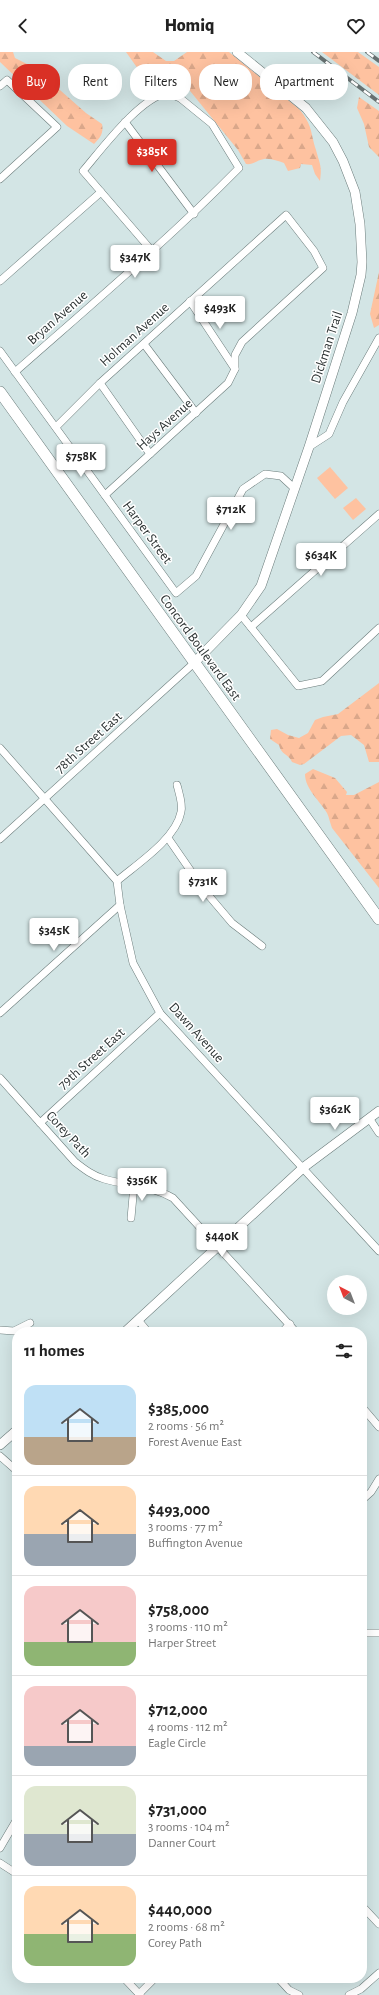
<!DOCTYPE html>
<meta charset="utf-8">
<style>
:root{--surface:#fff;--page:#f6f6f6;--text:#222;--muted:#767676;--line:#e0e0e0;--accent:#d93025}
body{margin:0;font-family:"Alegreya Sans",sans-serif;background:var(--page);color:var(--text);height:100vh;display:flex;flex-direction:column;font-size:15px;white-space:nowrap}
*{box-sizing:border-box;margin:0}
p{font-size:13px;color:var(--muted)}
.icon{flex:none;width:22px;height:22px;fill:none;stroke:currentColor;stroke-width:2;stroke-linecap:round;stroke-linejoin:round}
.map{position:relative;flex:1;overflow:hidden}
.drawer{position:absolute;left:12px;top:1275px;width:355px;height:656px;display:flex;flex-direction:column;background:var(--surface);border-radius:16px;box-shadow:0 4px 16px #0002}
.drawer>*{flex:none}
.banner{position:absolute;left:12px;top:12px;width:355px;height:36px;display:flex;gap:8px}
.needle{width:26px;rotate:318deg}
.fabs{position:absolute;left:327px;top:1223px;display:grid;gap:8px}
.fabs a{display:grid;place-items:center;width:40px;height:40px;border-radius:50%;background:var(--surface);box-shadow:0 4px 16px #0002;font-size:20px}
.price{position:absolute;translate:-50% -34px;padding:0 9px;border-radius:4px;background:#fff;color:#222;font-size:13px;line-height:26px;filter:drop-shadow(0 1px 2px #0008)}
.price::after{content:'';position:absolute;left:50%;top:24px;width:12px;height:9px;margin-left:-6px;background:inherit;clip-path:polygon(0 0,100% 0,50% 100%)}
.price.current{background:var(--accent);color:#fff}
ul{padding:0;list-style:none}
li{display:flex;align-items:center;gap:12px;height:100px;padding:0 12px}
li+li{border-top:1px solid var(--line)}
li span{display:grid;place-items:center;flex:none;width:112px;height:80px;border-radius:12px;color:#555}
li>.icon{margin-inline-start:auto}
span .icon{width:48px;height:48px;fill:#fffc;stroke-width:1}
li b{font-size:17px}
h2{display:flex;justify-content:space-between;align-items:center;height:48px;padding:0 12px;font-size:17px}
.pill{padding:0 14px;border-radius:16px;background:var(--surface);box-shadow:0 4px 16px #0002;font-size:14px;line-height:36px}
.pill.current{background:var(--accent);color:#fff}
header{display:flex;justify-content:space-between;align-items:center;height:52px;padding:0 12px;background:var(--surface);font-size:18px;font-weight:800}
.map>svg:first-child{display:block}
.forest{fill:url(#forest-firs)}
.pitch{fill:#fec2a0}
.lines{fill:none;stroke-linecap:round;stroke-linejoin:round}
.minor-casing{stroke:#6b7c7b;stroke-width:8}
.tertiary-casing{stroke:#6b7c7b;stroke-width:10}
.primary-casing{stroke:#6b7c7b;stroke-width:12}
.minor{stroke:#fff;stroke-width:7}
.tertiary{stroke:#fff;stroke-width:9}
.primary{stroke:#fff;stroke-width:11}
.rail-casing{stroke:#667070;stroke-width:4}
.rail{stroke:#fff;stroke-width:2.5;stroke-dasharray:8;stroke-linecap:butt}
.labels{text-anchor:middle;stroke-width:3;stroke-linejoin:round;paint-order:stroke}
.street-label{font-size:14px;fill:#2d3434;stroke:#fff}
</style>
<header><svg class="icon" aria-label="back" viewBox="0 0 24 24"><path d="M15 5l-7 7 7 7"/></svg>Homiq<svg class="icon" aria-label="heart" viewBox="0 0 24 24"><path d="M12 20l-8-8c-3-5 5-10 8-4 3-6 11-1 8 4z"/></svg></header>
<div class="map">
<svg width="379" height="1943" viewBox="0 0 379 1943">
<defs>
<pattern id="forest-firs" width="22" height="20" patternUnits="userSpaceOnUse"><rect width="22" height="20" fill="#fec2a0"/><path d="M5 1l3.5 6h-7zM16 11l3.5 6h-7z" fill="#daa78a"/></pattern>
</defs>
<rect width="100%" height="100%" fill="#d3e5e5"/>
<g class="forest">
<path d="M0 0H13L15 6 35 16 86 61 102 72C104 81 100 86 94 92L67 74 0 10Z"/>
<path d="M126 0H153L166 9H174L187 0H229L299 57C313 74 310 79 316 98 320 113 322 113 320 129L315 122 312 113 301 112 300 116 288 119 284 111C278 109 270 106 264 107 257 108 253 113 246 112L238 98 186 34 180 29 173 27 153 38Z"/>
<path d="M322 0H358L379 15V43Z"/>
<path d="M359 45 379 59V105L369 95 364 72 357 56Z"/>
<path d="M379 220V273L374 276 370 262Z"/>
<path d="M379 631V710H369L364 693 351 683 341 684 304 712 300 713 292 710C289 702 281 703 279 693L270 687 271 678 277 677 288 683 299 686 308 681 315 668 323 665 338 662Z"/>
<path d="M313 717 335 726 347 740 346 743H354L379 730V836L332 776C330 771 329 765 327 761 320 749 305 737 305 722Z"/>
</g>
<g class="pitch">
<path d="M330 415 348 436 335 447 317 426Z"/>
<path d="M356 446 366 457 353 468 343 456Z"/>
</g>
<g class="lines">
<defs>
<g id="minor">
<path d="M0 34 7 28 57 75 0 127"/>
<path d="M125 70 194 162"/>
<path d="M0 229 101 140"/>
<path d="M190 249 235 317"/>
<path d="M144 292 196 361"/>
<path d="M0 299 176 541 196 524 243 437 265 422 281 424 294 436"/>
<path d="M15 320C91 253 168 188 239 116L212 72 180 46 168 41C141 44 101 98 83 119L152 199"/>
<path d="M100 331 150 402"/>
<path d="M56 375 100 331 286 163 314 199 323 216 242 290 235 303V317L228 331 105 443"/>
<path d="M309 395 329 382 343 350 379 286"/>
<path d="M241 563 298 634 322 629 379 576"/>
<path d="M251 575 379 462"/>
<path d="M0 696 117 829 120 853 133 911 160 961 379 1199"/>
<path d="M168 786 204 838 232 871 262 894"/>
<path d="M0 787 194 611"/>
<path d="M117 829C137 812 176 787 181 760 183 752 179 741 177 733"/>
<path d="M0 961 120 853"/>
<path d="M0 1026 75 1110C84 1117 93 1124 104 1127 128 1134 151 1133 173 1146L296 1280"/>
<path d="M369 1066 379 1081"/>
<path d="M40 1071 160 961"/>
<path d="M131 1166 134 1133"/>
<path d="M138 1268 148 1280"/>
<path d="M0 1278 14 1279 30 1271"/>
<path d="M282 1280 290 1272"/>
<path d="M362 1355 379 1375"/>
<path d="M0 1404 17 1419"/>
<path d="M362 1448 371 1440 379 1427"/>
<path d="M362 1581H379"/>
<path d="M0 1796 17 1767"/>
<path d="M0 1811 17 1822"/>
<path d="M362 1854 379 1872"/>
<path d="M124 1926 140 1943"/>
<path d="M278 1926 289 1938 299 1943"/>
<path d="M139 1942 155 1926"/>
<path d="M349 1943 361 1937 379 1921"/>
</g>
<g id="tertiary">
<path d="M194 611 241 563 261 534 309 395 352 261 361 223 362 210 360 172 355 140 343 109 333 90 306 56 237 0"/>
<path d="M125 1280 304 1115 379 1059"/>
<path d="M0 1393 17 1378"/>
</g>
<path id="primary" d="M0 340 379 867"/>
</defs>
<use href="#minor" class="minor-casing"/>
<use href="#tertiary" class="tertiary-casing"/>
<use href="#primary" class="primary-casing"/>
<use href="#minor" class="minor"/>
<use href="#tertiary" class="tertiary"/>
<use href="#primary" class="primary"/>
<defs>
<g id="rail">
<path d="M313 0 379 50"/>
<path d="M367 0 379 9"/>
</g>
</defs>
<use href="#rail" class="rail-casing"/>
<use href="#rail" class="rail"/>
</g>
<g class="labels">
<g class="street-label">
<text transform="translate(57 265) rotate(-41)" y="5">Bryan Avenue</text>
<text transform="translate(134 282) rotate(-42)" y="5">Holman Avenue</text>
<text transform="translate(326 295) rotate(-72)" y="5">Dickman Trail</text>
<text transform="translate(164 372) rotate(-42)" y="5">Hays Avenue</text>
<text transform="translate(148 480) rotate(54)" y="5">Harper Street</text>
<text transform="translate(201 595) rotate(54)" y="5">Concord Boulevard East</text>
<text transform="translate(88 690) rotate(-42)" y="5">78th Street East</text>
<text transform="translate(197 980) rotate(48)" y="5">Dawn Avenue</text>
<text transform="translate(91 1006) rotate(-42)" y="5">79th Street East</text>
<text transform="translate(69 1082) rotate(47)" y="5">Corey Path</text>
</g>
</g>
</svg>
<div class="fabs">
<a><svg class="needle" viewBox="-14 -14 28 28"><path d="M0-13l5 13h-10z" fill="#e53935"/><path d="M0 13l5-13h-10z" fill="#767676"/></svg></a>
</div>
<b class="price current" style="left:152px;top:121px">$385K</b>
<b class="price" style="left:135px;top:227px">$347K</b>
<b class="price" style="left:220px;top:278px">$493K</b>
<b class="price" style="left:81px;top:426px">$758K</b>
<b class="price" style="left:231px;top:479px">$712K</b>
<b class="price" style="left:321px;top:525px">$634K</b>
<b class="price" style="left:203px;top:851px">$731K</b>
<b class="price" style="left:54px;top:900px">$345K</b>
<b class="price" style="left:335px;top:1079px">$362K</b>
<b class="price" style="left:142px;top:1150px">$356K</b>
<b class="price" style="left:222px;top:1206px">$440K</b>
<div class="banner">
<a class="pill current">Buy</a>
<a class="pill">Rent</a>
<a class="pill">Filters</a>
<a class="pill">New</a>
<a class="pill">Apartment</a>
</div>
<section class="drawer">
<h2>11 homes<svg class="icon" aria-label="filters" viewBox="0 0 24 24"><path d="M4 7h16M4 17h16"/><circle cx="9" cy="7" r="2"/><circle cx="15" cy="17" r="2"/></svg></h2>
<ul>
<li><span style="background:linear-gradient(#bfe0f5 65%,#b9a48a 0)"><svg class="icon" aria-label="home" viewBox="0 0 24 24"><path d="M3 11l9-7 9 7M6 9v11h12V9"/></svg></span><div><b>$385,000</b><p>2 rooms · 56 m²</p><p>Forest Avenue East</p></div></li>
<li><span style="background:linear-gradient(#ffd9b3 60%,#9aa5b1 0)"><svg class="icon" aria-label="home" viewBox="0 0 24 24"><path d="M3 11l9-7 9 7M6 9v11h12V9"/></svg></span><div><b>$493,000</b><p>3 rooms · 77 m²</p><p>Buffington Avenue</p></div></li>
<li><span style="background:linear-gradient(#f6c9c9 70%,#8fb573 0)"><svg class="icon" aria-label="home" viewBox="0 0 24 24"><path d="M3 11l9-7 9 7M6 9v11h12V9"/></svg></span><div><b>$758,000</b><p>3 rooms · 110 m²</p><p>Harper Street</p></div></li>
<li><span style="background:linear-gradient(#f6c9c9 75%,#9aa5b1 0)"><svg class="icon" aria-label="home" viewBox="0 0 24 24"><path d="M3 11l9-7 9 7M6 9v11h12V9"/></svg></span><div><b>$712,000</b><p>4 rooms · 112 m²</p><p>Eagle Circle</p></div></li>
<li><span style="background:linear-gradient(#dfe7d0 60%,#9aa5b1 0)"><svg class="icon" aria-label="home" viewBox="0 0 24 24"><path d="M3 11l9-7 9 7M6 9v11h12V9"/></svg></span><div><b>$731,000</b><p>3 rooms · 104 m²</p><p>Danner Court</p></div></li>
<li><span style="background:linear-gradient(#ffd9b3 60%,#8fb573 0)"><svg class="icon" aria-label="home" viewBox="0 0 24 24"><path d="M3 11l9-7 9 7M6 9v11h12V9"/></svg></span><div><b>$440,000</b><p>2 rooms · 68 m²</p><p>Corey Path</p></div></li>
</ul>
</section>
</div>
